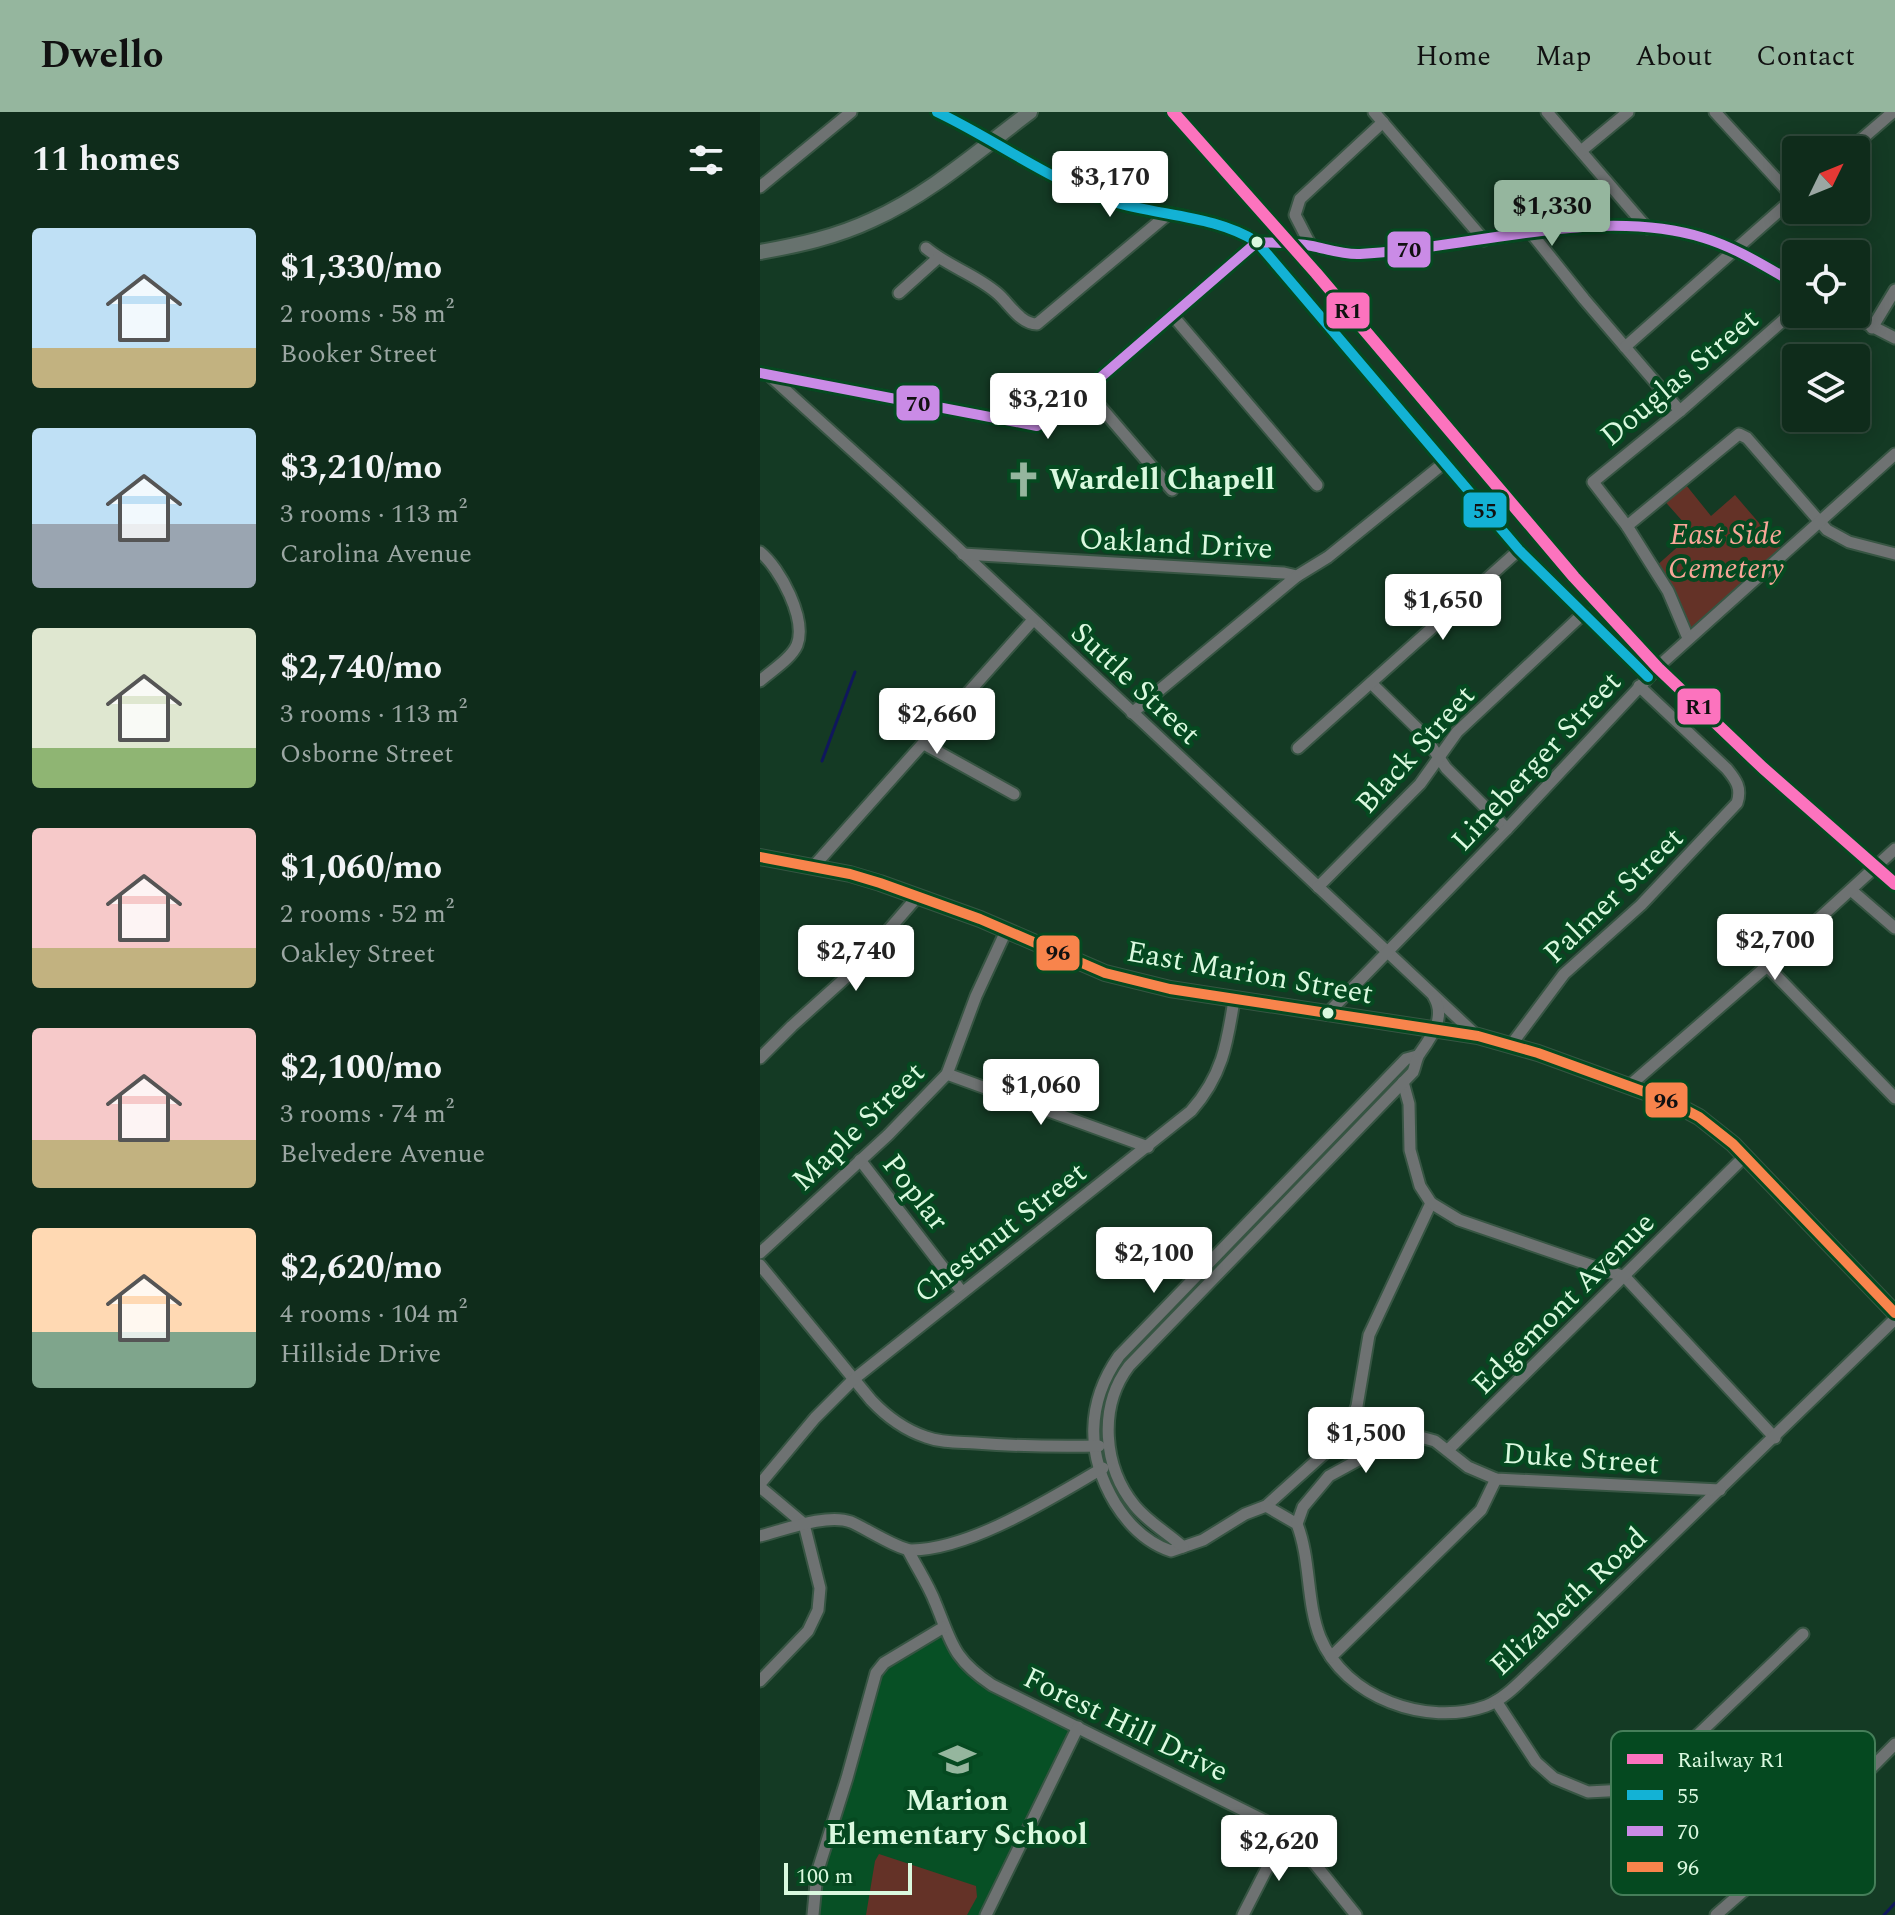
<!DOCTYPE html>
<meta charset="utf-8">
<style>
:root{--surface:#0f2c1b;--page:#183424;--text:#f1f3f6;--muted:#9ba7a3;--line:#2f483a;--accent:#95b69e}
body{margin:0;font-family:Spectral,serif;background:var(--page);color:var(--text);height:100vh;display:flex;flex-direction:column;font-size:30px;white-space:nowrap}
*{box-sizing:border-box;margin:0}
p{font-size:26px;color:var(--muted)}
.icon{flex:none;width:44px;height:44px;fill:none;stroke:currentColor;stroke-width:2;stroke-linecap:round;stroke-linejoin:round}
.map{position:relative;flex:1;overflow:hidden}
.sheet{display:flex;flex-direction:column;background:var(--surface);width:760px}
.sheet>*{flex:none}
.needle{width:52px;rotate:47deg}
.tools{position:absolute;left:1022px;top:24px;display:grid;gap:16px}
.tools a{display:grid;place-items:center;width:88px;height:88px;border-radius:8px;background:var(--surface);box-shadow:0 4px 20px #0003,0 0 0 2px var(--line);font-size:40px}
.scale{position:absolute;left:24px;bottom:20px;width:128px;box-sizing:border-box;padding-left:8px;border:4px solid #daf9df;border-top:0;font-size:22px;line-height:28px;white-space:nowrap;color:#daf9df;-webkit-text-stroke:6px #054920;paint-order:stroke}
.price{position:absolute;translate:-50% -68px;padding:0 18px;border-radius:8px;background:#fff;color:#222;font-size:26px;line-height:52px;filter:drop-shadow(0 2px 4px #0008)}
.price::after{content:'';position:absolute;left:50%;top:48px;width:24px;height:18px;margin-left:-12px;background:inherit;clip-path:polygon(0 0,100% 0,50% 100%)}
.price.selected{background:var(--accent);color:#111}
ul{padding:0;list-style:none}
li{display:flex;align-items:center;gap:24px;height:200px;padding:0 32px}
li span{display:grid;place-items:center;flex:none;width:224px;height:160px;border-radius:8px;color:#555}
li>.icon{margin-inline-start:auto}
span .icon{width:96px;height:96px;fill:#fffc;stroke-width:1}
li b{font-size:34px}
h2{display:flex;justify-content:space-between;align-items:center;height:96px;padding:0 32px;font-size:34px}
header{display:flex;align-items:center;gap:48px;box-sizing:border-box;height:112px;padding:0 40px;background:var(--accent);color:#111}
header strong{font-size:38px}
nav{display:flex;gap:44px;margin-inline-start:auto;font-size:28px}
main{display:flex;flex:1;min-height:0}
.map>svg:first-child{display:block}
.built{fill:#075025}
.green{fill:#643227}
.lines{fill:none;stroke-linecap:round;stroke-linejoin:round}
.stream{stroke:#10175c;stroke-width:3}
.minor-casing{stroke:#375543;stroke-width:15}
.major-casing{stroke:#375543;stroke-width:18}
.minor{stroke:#6e7272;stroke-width:11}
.major{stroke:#67726e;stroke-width:14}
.bus-1-casing{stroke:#054920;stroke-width:16}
.bus-2-casing{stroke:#054920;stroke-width:16}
.bus-3-casing{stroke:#054920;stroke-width:16}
.bus-1{stroke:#13b2d5;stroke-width:10}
.bus-2{stroke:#ca8be6;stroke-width:10}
.bus-3{stroke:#f8844c;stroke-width:10}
.rail-1-casing{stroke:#054920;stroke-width:18}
.rail-1{stroke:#fc73be;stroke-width:12}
.bus-dot{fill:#daf9df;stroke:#054920;stroke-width:3}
.labels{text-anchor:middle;stroke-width:8;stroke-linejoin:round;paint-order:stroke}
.street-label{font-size:30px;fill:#daf9df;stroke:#054920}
.poi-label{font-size:30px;font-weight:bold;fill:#daf9df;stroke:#054920;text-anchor:start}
.park-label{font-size:30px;font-style:italic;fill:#f8a798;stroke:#054920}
.key{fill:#054920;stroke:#457e59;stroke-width:2}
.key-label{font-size:22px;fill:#daf9df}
.line-badge{stroke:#054920;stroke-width:3}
.pale-badge-label{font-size:22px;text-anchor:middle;font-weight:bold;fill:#111}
</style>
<header>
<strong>Dwello</strong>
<nav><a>Home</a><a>Map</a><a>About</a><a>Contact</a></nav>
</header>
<main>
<section class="sheet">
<h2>11 homes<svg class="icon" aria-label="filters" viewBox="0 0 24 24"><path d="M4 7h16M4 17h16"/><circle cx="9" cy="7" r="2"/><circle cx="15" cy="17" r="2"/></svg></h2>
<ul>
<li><span style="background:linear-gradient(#bfe0f5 75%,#c2b280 0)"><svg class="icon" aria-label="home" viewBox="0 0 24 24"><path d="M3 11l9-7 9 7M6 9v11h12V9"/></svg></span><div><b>$1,330/mo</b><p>2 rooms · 58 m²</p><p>Booker Street</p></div></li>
<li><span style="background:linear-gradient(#bfe0f5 60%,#9aa5b1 0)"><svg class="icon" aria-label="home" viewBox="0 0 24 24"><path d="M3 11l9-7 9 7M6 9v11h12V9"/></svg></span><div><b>$3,210/mo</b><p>3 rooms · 113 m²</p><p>Carolina Avenue</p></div></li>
<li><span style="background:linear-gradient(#dfe7d0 75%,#8fb573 0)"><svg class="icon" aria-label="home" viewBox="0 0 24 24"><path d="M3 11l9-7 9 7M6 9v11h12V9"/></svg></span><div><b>$2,740/mo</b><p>3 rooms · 113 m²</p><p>Osborne Street</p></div></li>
<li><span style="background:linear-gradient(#f6c9c9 75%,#c2b280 0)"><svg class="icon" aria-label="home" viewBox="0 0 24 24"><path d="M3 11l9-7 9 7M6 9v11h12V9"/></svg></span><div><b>$1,060/mo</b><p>2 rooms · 52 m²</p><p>Oakley Street</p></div></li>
<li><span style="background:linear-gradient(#f6c9c9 70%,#c2b280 0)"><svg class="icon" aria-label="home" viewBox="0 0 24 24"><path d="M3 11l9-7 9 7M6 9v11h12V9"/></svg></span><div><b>$2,100/mo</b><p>3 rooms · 74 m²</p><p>Belvedere Avenue</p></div></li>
<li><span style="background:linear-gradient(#ffd9b3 65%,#7fa58c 0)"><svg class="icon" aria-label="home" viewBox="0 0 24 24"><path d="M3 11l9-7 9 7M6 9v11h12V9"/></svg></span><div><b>$2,620/mo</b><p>4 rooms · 104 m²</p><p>Hillside Drive</p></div></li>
</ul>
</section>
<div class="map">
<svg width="1135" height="1803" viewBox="0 0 1135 1803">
<rect width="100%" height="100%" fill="#143a24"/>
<path class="built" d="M184 1515 216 1563 318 1615 226 1803H53L54 1773 116 1561Z"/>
<g class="green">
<path d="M922 368 951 404 975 383 1024 440 928 526 894 456 933 421 901 385Z"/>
<path d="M119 1742 216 1774 217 1785 207 1803H106L115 1749Z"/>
</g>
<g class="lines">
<g class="stream">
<path d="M62 649 95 560"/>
<path d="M1124 1803 1135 1791"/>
</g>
<defs>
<g id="minor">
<path d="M177 0C236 28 288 68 351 89 398 104 455 103 497 130L759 438 888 565"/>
<path d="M614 0 724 128"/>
<path d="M787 0 887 116"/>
<path d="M955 0 1034 86"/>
<path d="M1089 38 1133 0"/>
<path d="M821 39 868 0"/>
<path d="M0 75 91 0"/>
<path d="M772 122 824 187 920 299"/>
<path d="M551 134 535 103 540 87 623 10"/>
<path d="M166 136C187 154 215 162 237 181 249 191 260 212 277 212L407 103"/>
<path d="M139 181 178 146"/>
<path d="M1088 202 1135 226"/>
<path d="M413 204 557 373"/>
<path d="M1112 216 1135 178"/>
<path d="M865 235 1036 84"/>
<path d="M0 261 277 314 326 278 497 130C516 131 534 131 552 134 567 137 584 143 600 142 709 137 838 93 944 126 977 136 1006 155 1036 172"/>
<path d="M10 264 137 379 717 924"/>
<path d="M326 278 412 378"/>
<path d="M867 414 979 322 987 326 1067 418 1089 430 1135 442"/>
<path d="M0 440C20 456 47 507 37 533 31 547 11 559 0 569"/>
<path d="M203 442 524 461 537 464 568 445 684 351"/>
<path d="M928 526 908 479 867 414 833 370 920 299 1036 197"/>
<path d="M611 571 663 622 686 656 747 717"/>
<path d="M372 601 537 464"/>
<path d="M164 632 254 682"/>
<path d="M538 636 759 438"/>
<path d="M53 755 273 508"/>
<path d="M558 775 660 672 697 620 824 501"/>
<path d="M1091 778 1135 816"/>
<path d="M1007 854 1135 986"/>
<path d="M567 902 747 717 901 552 1135 342"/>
<path d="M751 933 804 862 881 793 977 691C982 676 976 668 967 657L879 574"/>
<path d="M657 944 646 947 359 1244C326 1291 326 1343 355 1391 368 1412 387 1431 411 1439L443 1428 485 1402 506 1394 586 1322 597 1294 609 1223 671 1091"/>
<path d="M0 946 32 914 93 859 158 784"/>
<path d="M187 962 388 1035"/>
<path d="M643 970 649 992 650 1038 660 1074 671 1091 699 1108 865 1165 1015 1326"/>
<path d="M869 974 1007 854 1135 737"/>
<path d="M100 1048 202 1180"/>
<path d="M0 1141 128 1023 187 962 216 884 246 819"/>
<path d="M0 1153 111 1288C126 1304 145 1318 166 1325 182 1331 199 1330 215 1331 256 1334 297 1335 339 1334"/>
<path d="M688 1338 985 1044"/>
<path d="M0 1372 55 1306 94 1267 431 999C462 964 467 933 474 888"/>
<path d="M0 1375 44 1412 60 1476 58 1498 48 1519 0 1569"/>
<path d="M506 1394 537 1412C551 1448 546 1489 560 1525 585 1586 667 1615 726 1594 747 1586 763 1566 779 1552L1135 1207"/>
<path d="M537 1412 543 1395 569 1364 624 1334 653 1323 675 1329 708 1355 736 1367 960 1378"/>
<path d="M0 1424C24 1418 67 1401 91 1410 105 1416 139 1438 152 1438 212 1437 291 1386 343 1356"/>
<path d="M423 1435C408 1421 389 1411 375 1394 343 1355 338 1295 369 1254L653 960C656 953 656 946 660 941 672 924 686 905 674 885"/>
<path d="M148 1438C157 1456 168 1472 175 1490 192 1531 192 1546 232 1573L509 1711 555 1752 596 1803"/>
<path d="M571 1545 721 1398 736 1367"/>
<path d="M736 1589 776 1650 794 1666 828 1680 865 1678 898 1661 1043 1522"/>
<path d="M53 1803 57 1761 87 1666 116 1561 124 1551 184 1515"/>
<path d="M226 1803 318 1615"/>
<path d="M483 1803 524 1723"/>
<path d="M956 1803 1028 1740 1135 1632"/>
</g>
<g id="major">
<path d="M0 140C39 133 76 125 112 108 170 82 219 38 270 0"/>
<path d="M0 745 90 762 120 771 220 807 345 861 410 877 718 924 778 941 907 988 939 1005 973 1032 1135 1201"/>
</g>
</defs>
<use href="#minor" class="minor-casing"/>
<use href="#major" class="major-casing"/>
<use href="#minor" class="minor"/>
<use href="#major" class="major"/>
<defs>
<path id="bus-1" d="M177 0C236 28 288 68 351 89 398 104 455 103 497 130L759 438 888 565"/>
<path id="bus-2" d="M0 261 277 314 326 278 497 130C516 131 534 131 552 134 567 137 584 143 600 142 709 137 838 93 944 126 977 136 1006 155 1036 172"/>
<path id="bus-3" d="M0 745 90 762 120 771 220 807 345 861 410 877 718 924 778 941 907 988 939 1005 973 1032 1135 1201"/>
</defs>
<use href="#bus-1" class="bus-1-casing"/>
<use href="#bus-2" class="bus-2-casing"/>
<use href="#bus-3" class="bus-3-casing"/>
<use href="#bus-1" class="bus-1"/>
<use href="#bus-2" class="bus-2"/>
<use href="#bus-3" class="bus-3"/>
<defs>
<path id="rail-1" d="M413 0 556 161 814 465 898 556 1003 656 1135 772"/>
</defs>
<use href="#rail-1" class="rail-1-casing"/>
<use href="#rail-1" class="rail-1"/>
</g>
<defs>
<symbol id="church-bare" viewBox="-9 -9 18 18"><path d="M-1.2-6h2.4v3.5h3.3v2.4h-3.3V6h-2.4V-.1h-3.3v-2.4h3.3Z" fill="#95b69e" stroke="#054920" stroke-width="2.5" paint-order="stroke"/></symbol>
<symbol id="school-bare" viewBox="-9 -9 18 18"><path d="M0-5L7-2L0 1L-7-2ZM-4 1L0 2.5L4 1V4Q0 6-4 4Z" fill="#95b69e" stroke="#054920" stroke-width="2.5" paint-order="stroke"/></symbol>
</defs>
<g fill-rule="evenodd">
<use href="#church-bare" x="238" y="342" width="51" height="51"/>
<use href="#school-bare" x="172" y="1622" width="51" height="51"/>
</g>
<g class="bus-dot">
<circle cx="497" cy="130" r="7"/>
<circle cx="568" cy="901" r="7"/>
</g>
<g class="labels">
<g class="street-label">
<text transform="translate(919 265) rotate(-40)" y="10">Douglas Street</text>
<text transform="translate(416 431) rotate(3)" y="10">Oakland Drive</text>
<text transform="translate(376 571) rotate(43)" y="10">Suttle Street</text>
<text transform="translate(655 637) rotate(-48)" y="10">Black Street</text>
<text transform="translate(776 649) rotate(-47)" y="10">Lineberger Street</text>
<text transform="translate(853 783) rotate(-44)" y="10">Palmer Street</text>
<text transform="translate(490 860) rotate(10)" y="10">East Marion Street</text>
<text transform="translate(98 1014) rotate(-44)" y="10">Maple Street</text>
<text transform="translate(156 1080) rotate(52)" y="10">Poplar</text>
<text transform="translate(240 1120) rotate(-38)" y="10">Chestnut Street</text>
<text transform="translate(803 1191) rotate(-45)" y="10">Edgemont Avenue</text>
<text transform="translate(821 1346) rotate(4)" y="10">Duke Street</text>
<text transform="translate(808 1489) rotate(-43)" y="10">Elizabeth Road</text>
<text transform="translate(366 1612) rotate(26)" y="10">Forest Hill Drive</text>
</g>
<g class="poi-label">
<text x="289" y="377">Wardell Chapell</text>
<text x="197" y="1698" text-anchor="middle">Marion<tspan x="197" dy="34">Elementary School</tspan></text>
</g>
<g class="park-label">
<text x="966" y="432">East Side<tspan x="966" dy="34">Cemetery</tspan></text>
</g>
</g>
<rect x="851" y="1619" width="264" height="164" rx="12" class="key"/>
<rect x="867" y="1642" width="36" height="10" fill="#fc73be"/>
<rect x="867" y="1678" width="36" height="10" fill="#13b2d5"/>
<rect x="867" y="1714" width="36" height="10" fill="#ca8be6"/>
<rect x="867" y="1750" width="36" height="10" fill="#f8844c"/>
<g class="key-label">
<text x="917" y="1655">Railway R1</text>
<text x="917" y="1691">55</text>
<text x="917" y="1727">70</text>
<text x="917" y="1763">96</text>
</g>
<g class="line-badge">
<rect x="626" y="118" width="46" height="39" rx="8" fill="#ca8be6"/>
<rect x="565" y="179" width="46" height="39" rx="8" fill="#fc73be"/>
<rect x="135" y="272" width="46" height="38" rx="8" fill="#ca8be6"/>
<rect x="702" y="379" width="46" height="38" rx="8" fill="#13b2d5"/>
<rect x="916" y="575" width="46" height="39" rx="8" fill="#fc73be"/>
<rect x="275" y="822" width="46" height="38" rx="8" fill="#f8844c"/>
<rect x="884" y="969" width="45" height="38" rx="8" fill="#f8844c"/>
</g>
<g class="pale-badge-label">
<text x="649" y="145">70</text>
<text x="588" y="206">R1</text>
<text x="158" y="299">70</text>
<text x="725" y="406">55</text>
<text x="939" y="602">R1</text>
<text x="298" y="848">96</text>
<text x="906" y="996">96</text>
</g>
</svg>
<div class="tools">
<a><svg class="needle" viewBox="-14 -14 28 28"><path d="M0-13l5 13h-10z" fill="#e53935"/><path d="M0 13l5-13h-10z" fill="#9ba7a3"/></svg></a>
<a><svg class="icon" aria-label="locate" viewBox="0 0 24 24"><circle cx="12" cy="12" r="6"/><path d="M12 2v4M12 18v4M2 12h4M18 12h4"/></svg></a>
<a><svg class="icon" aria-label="layers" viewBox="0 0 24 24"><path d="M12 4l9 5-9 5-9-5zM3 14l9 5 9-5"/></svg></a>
</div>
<div class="scale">100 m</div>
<b class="price" style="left:350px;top:107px">$3,170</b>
<b class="price selected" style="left:792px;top:136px">$1,330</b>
<b class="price" style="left:288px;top:329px">$3,210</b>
<b class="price" style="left:683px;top:530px">$1,650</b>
<b class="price" style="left:177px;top:644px">$2,660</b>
<b class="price" style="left:1015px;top:870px">$2,700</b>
<b class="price" style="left:96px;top:881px">$2,740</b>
<b class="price" style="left:281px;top:1015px">$1,060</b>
<b class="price" style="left:394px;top:1183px">$2,100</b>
<b class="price" style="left:606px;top:1363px">$1,500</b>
<b class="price" style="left:519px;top:1771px">$2,620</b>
</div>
</main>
